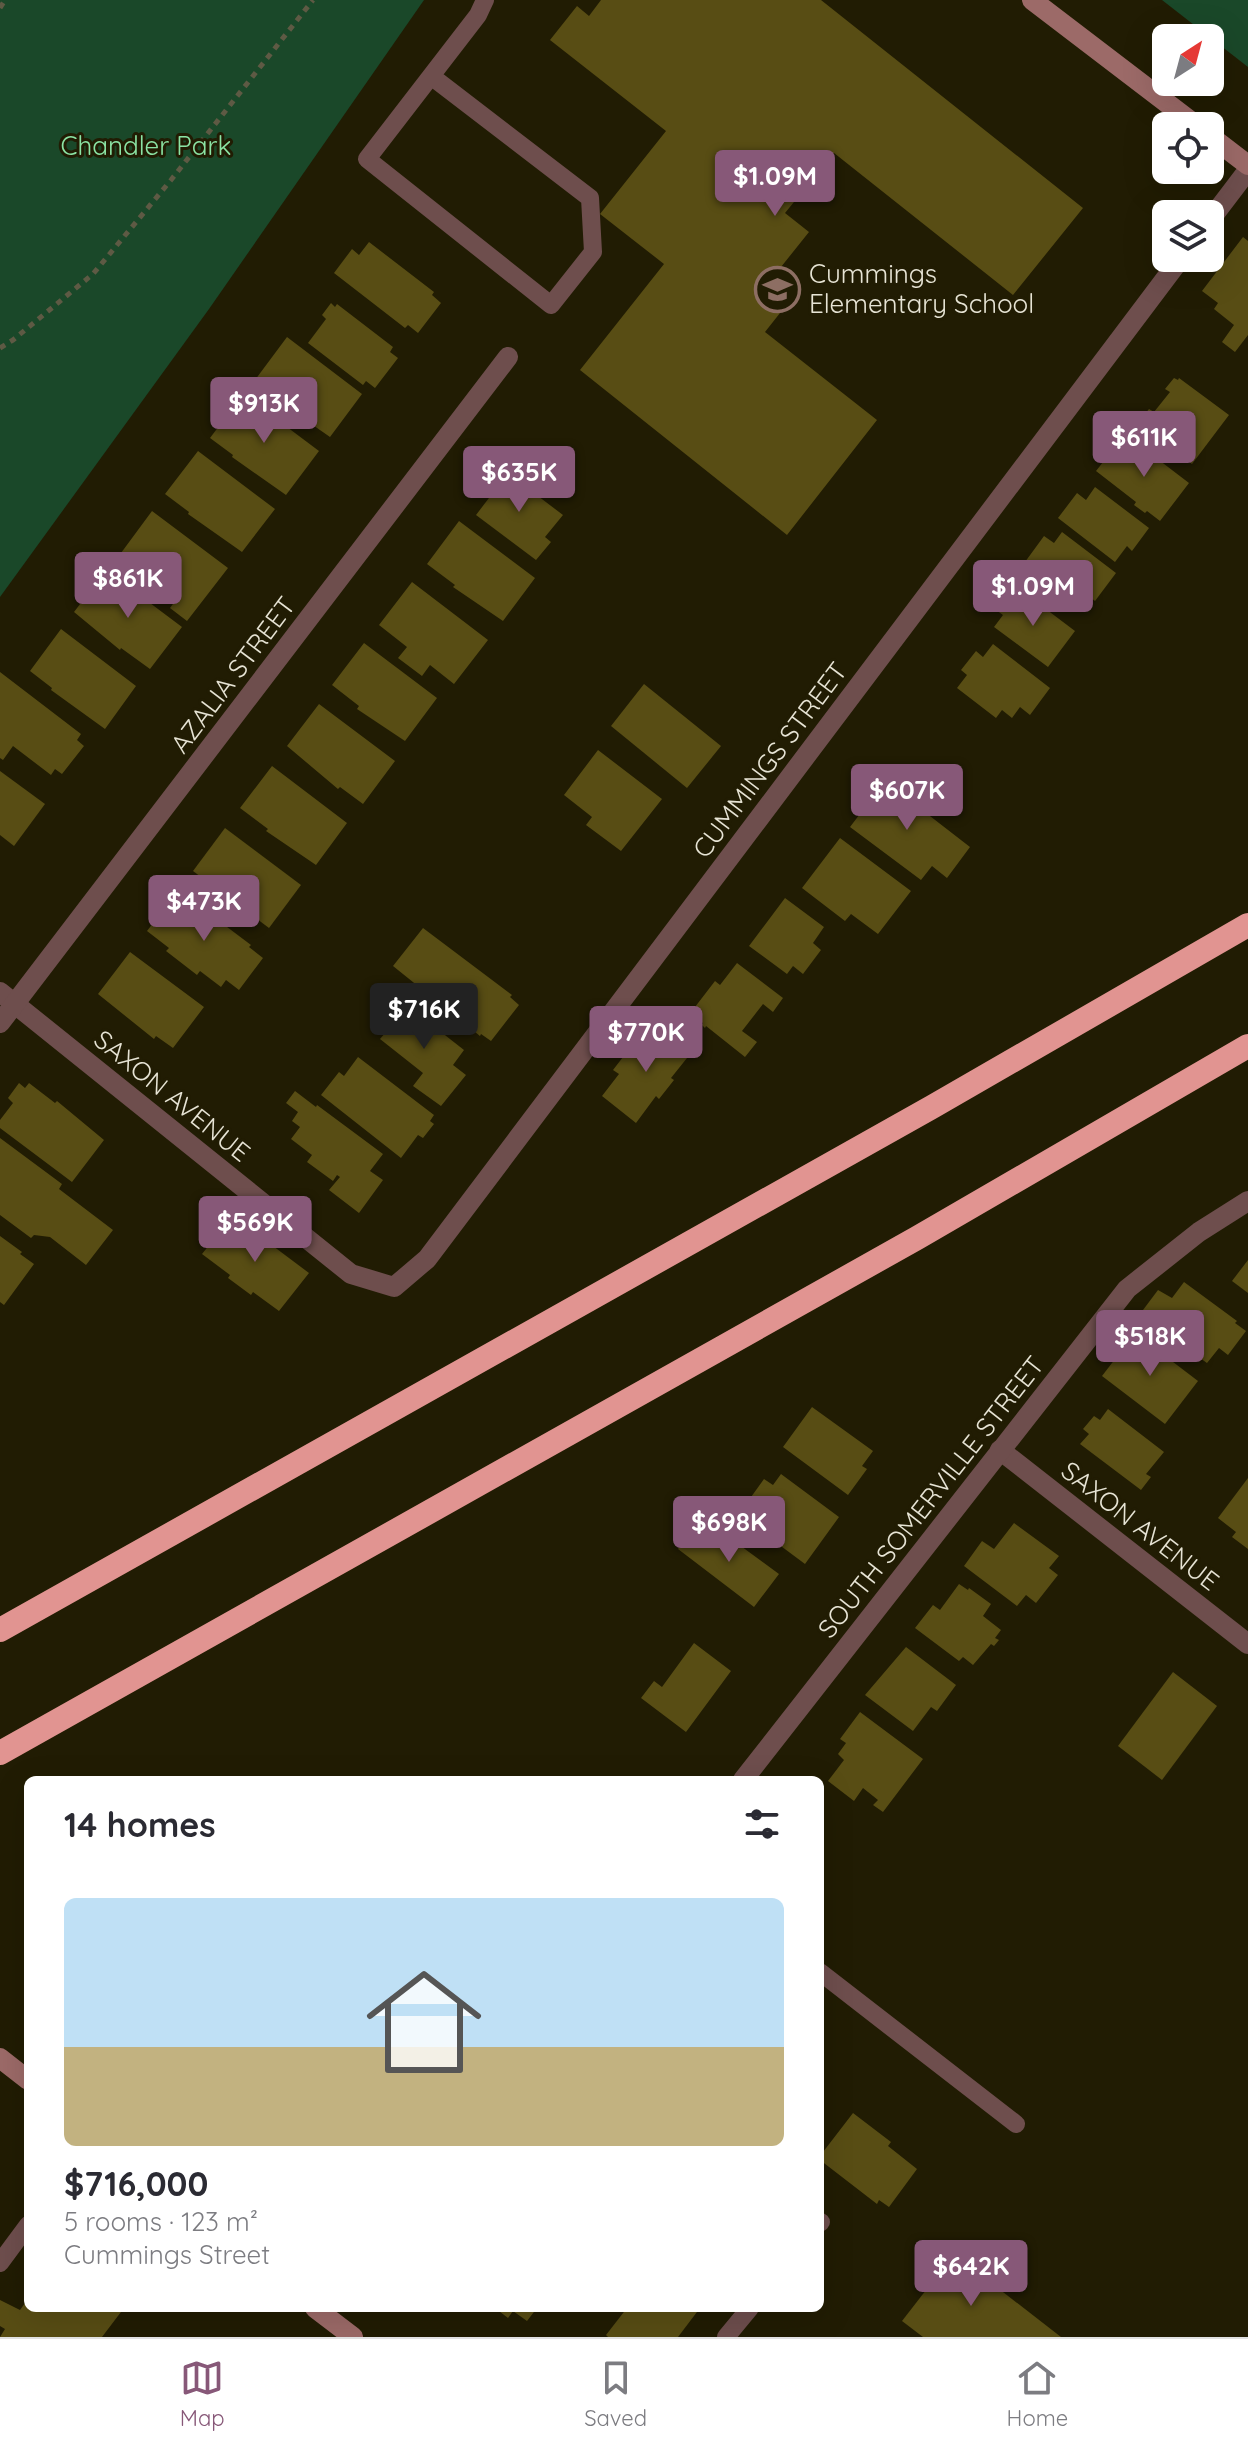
<!DOCTYPE html>
<meta charset="utf-8">
<style>
:root{--surface:#fff;--page:#f2f2f3;--text:#2b2b33;--muted:#7c7c81;--line:#e1e1e2;--accent:#875878}
body{margin:0;font-family:Quicksand,sans-serif;background:var(--page);color:var(--text);height:100vh;display:flex;flex-direction:column;font-size:30px;white-space:nowrap}
*{box-sizing:border-box;margin:0}
p{font-size:26px;color:var(--muted)}
.icon{flex:none;width:44px;height:44px;fill:none;stroke:currentColor;stroke-width:2;stroke-linecap:round;stroke-linejoin:round}
.map{position:relative;flex:1;overflow:hidden}
.side{position:absolute;left:24px;top:1776px;width:800px;height:536px;display:flex;flex-direction:column;background:var(--surface);border-radius:12px;box-shadow:0 8px 32px #0002}
.side>*{flex:none}
.needle{width:52px;rotate:36deg}
.fabs{position:absolute;left:1152px;top:24px;display:grid;gap:16px}
.fabs a{display:grid;place-items:center;width:72px;height:72px;border-radius:12px;background:var(--surface);box-shadow:0 8px 32px #0002;font-size:40px}
.price{position:absolute;translate:-50% -68px;padding:0 18px;border-radius:8px;background:var(--accent);color:#fff;font-size:26px;line-height:52px;filter:drop-shadow(0 2px 4px #0008)}
.price::after{content:'';position:absolute;left:50%;top:48px;width:24px;height:18px;margin-left:-12px;background:inherit;clip-path:polygon(0 0,100% 0,50% 100%)}
.price.on{background:#222;color:#fff}
ul{padding:0;list-style:none}
li{display:grid;align-content:center;gap:16px;height:424px;padding:0 40px}
li+li{border-top:2px solid var(--line)}
li span{display:grid;place-items:center;height:248px;border-radius:12px;color:#555}
li>.icon{margin-inline-start:auto}
span .icon{width:144px;height:144px;fill:#fffc;stroke-width:1}
li b{font-size:34px}
h2{display:flex;justify-content:space-between;align-items:center;height:96px;padding:0 40px;font-size:34px}
.tab-bar{display:flex;justify-content:space-around;align-items:center;height:112px;border-top:2px solid var(--line);background:var(--surface);font-size:22px;color:var(--muted)}
.tab-bar a{display:grid;justify-items:center;gap:4px}
.tab-bar .on{color:var(--accent)}
.map>svg:first-child{display:block}
.green{fill:#1a4829}
.building{fill:#584d14}
.lines{fill:none;stroke-linecap:round;stroke-linejoin:round}
.path{stroke:#5e5a44;stroke-width:5;stroke-dasharray:6 6;stroke-linecap:butt}
.lane{stroke:#6e4e4d;stroke-width:18}
.street{stroke:#6e4e4d;stroke-width:20}
.secondary{stroke:#9c6a68;stroke-width:20}
.highway{stroke:#e19491;stroke-width:24}
.labels{text-anchor:middle;stroke-width:6;stroke-linejoin:round;paint-order:stroke}
.park-label{font-size:26px;fill:#8be4a4;stroke:#211c03}
.poi-label{font-size:26px;fill:#e7e4d5;stroke:#211c03;text-anchor:start}
.street-label{font-size:26px;fill:#e7e4d5;stroke:#211c03}
</style>
<div class="map">
<svg width="1248" height="2337" viewBox="0 0 1248 2337">
<rect width="100%" height="100%" fill="#211c03"/>
<g class="green">
<path d="M0 0H424L209 309 0 597Z"/>
<path d="M1162 0H1248V67Z"/>
</g>
<g class="building">
<path d="M601 0H821L1083 208 1013 295 834 153 785 213 809 232 777 272 799 289 765 332 877 420 787 535 580 370 664 264 600 214 666 131 550 40 577 6 589 16Z"/>
<path d="M1243 237 1248 241V335L1235 352 1222 342 1234 325 1214 309 1218 303 1202 291Z"/>
<path d="M369 242 434 292 432 295 441 303 418 333 408 325 405 328 334 273 352 249 359 255Z"/>
<path d="M331 303 335 307 337 304 393 347 390 352 398 358 375 388 366 381 363 385 308 343 326 319 322 315Z"/>
<path d="M287 337 362 394 330 437 274 398 276 395 255 380Z"/>
<path d="M1174 378 1178 380 1179 378 1229 415 1192 464 1143 426 1145 424 1140 420 1149 409 1154 412 1170 392 1165 389Z"/>
<path d="M243 394 319 451 286 495 232 457 233 455 210 438Z"/>
<path d="M1134 441 1189 483 1160 521 1147 511 1145 513 1134 505 1136 502 1096 471 1114 448 1123 454Z"/>
<path d="M198 451 275 509 242 552 188 514 189 512 165 494Z"/>
<path d="M501 468 563 515 545 537 551 542 536 560 476 515 492 494 485 489Z"/>
<path d="M1095 487 1149 528 1132 551 1127 546 1115 562 1058 518 1077 493 1086 500Z"/>
<path d="M152 511 228 568 187 621 170 608 178 597 168 589 166 591 140 572 142 570 121 553Z"/>
<path d="M459 521 535 578 503 621 453 587 455 585 427 564Z"/>
<path d="M1062 532 1116 573 1095 601 1087 595 1081 604 1025 562 1044 536 1054 543Z"/>
<path d="M106 570 182 627 150 669 121 648 120 650 74 612Z"/>
<path d="M412 582 488 640 454 684 430 665 422 676 398 658 407 647 379 625Z"/>
<path d="M1022 591 1075 631 1048 667 994 627 1003 615 996 610 1006 596 1013 601Z"/>
<path d="M61 629 136 686 105 729 51 690 52 688 30 671Z"/>
<path d="M364 643 437 698 405 741 357 709 359 706 332 685Z"/>
<path d="M993 644 1050 688 1030 715 1020 707 1012 718 1002 710 996 718 957 688 967 675 961 670 976 651 983 657Z"/>
<path d="M0 672 81 734 77 740 84 746 62 774 55 769 51 775 13 746 3 760 0 758Z"/>
<path d="M644 684 721 746 687 788 611 726Z"/>
<path d="M319 704 395 761 363 804 340 787 338 789 287 746Z"/>
<path d="M598 750 662 799 621 851 586 825 592 817 564 795Z"/>
<path d="M272 766 347 823 316 865 266 831 268 829 240 808Z"/>
<path d="M0 771 45 804 14 846 0 835Z"/>
<path d="M883 774 911 795 908 799 970 847 947 878 932 866 921 880 850 827 866 806 861 803Z"/>
<path d="M225 828 301 885 269 928 193 871Z"/>
<path d="M840 838 911 891 878 934 851 914 845 921 802 888Z"/>
<path d="M178 890 251 945 249 947 263 958 239 990 226 980 221 987 200 971 197 975 166 951 169 948 147 931Z"/>
<path d="M785 898 824 927 813 943 821 950 803 974 793 966 787 974 749 946Z"/>
<path d="M423 928 512 995 510 997 519 1005 491 1041 481 1034 480 1036 393 966Z"/>
<path d="M130 952 204 1007 173 1048 156 1036 154 1039 98 994Z"/>
<path d="M737 963 783 998 773 1012 763 1004 742 1031 757 1042 745 1057 706 1026 705 1028 702 1025 703 1023 695 1018 700 1011 695 1007 715 981 720 985Z"/>
<path d="M399 999 464 1050 453 1065 466 1075 441 1106 413 1086 423 1073 380 1039 386 1032 378 1026Z"/>
<path d="M656 1026 691 1053 671 1078 674 1080 659 1099 656 1096 636 1123 602 1096 619 1074 613 1070 633 1044 639 1048Z"/>
<path d="M358 1057 434 1115 430 1121 434 1124 423 1138 418 1135 401 1158 321 1095 339 1072 344 1076Z"/>
<path d="M19 1083 25 1088 29 1083 55 1103 57 1101 104 1140 72 1182 0 1128V1120L13 1103 8 1098Z"/>
<path d="M295 1091 316 1107 317 1105 383 1154 370 1171 383 1180 359 1213 329 1190 340 1177 337 1175 333 1181 307 1162 312 1155 291 1139 300 1127 292 1121 298 1112 286 1103Z"/>
<path d="M0 1138 62 1184 59 1189 113 1230 86 1265 50 1237 34 1235 31 1238 0 1215Z"/>
<path d="M237 1219 309 1273 279 1311 253 1292 251 1295 228 1278 230 1275 202 1254 226 1224 231 1227Z"/>
<path d="M0 1236 22 1252 20 1254 34 1264 4 1305 0 1302Z"/>
<path d="M1248 1260V1293L1232 1281Z"/>
<path d="M1184 1282 1237 1321 1235 1323 1246 1331 1228 1355 1219 1348 1207 1363 1190 1351 1189 1353 1145 1320 1140 1314 1158 1290 1172 1298Z"/>
<path d="M1135 1333 1198 1381 1165 1424 1102 1376Z"/>
<path d="M812 1407 873 1451 862 1466 867 1469 848 1495 783 1447Z"/>
<path d="M1108 1409 1164 1452 1146 1474 1151 1477 1141 1490 1080 1444 1089 1434 1083 1429 1094 1416 1100 1420Z"/>
<path d="M781 1474 839 1517 805 1564 747 1521 754 1511 746 1504 764 1479 773 1485Z"/>
<path d="M1248 1478V1549L1232 1537 1236 1532 1218 1518Z"/>
<path d="M1014 1523 1059 1556 1049 1568 1058 1575 1036 1603 1026 1595 1017 1606 964 1566 982 1541 994 1549Z"/>
<path d="M696 1524 713 1537 719 1530 779 1574 754 1607 678 1549Z"/>
<path d="M959 1584 968 1590 969 1588 991 1604 983 1616 1001 1630 995 1638 999 1640 994 1646 991 1644 973 1665 963 1657 959 1661 915 1628 933 1605 940 1610Z"/>
<path d="M694 1643 731 1671 686 1732 641 1698 654 1681 662 1687Z"/>
<path d="M906 1647 956 1685 937 1711 931 1707 913 1731 865 1695Z"/>
<path d="M1173 1672 1217 1706 1162 1780 1118 1746Z"/>
<path d="M860 1712 923 1759 883 1812 873 1805 878 1800 863 1788 854 1801 828 1781 844 1760 838 1754 846 1743 840 1739Z"/>
<path d="M853 2113 891 2142 888 2146 917 2169 889 2207 879 2200 877 2204 820 2160V2149L823 2152Z"/>
<path d="M954 2254 1061 2337H923L902 2321Z"/>
<path d="M28 2299V2308H124L102 2337H0L5 2329 0 2326V2300L20 2310Z"/>
<path d="M495 2308H537L527 2321 513 2311 508 2318Z"/>
<path d="M627 2308H700L678 2337H608L606 2335Z"/>
</g>
<g class="lines">
<g class="path">
<path d="M0 8 5 0"/>
<path d="M0 348 13 340 93 274 171 180 313 0"/>
</g>
<g class="lane">
<path d="M431 76 590 198 593 252 551 305 367 159 478 15 485 0"/>
<path d="M820 1972 1016 2124"/>
<path d="M820 2223 821 2222"/>
<path d="M0 2263 28 2225"/>
<path d="M726 2337 750 2308"/>
</g>
<g class="street">
<path d="M1210 220 1248 170"/>
<path d="M0 992 351 1274 394 1287 427 1259 1181 258"/>
<path d="M0 1023 508 357"/>
<path d="M1000 1450 1248 1644"/>
<path d="M743 1780 1127 1289 1199 1232 1248 1201"/>
</g>
<g class="secondary">
<path d="M1032 0 1197 126"/>
<path d="M1210 136 1248 165"/>
<path d="M0 2058 28 2080"/>
<path d="M315 2308 353 2337"/>
</g>
<g class="highway">
<path d="M0 1630 932 1107 1248 925"/>
<path d="M0 1753 917 1238 1248 1046"/>
</g>
</g>
<defs>
<symbol id="school-ring" viewBox="-11 -11 22 22"><circle r="9.5" fill="#211c03" stroke="#8d6e63" stroke-width="1.5"/><path d="M0-5L7-2L0 1L-7-2ZM-4 1L0 2.5L4 1V4Q0 6-4 4Z" fill="#8d6e63"/></symbol>
</defs>
<g fill-rule="evenodd">
<use href="#school-ring" x="752" y="264" width="51" height="51"/>
</g>
<g class="labels">
<g class="park-label">
<text x="146" y="155">Chandler Park</text>
</g>
<g class="poi-label">
<text x="809" y="283">Cummings<tspan x="809" dy="30">Elementary School</tspan></text>
</g>
<g class="street-label">
<text transform="translate(233 675) rotate(-53)" y="9">AZALIA STREET</text>
<text transform="translate(770 760) rotate(-53)" y="9">CUMMINGS STREET</text>
<text transform="translate(172 1096) rotate(39)" y="9">SAXON AVENUE</text>
<text transform="translate(931 1497) rotate(-52)" y="9">SOUTH SOMERVILLE STREET</text>
<text transform="translate(1140 1526) rotate(38)" y="9">SAXON AVENUE</text>
</g>
</g>
</svg>
<div class="fabs">
<a><svg class="needle" viewBox="-14 -14 28 28"><path d="M0-13l5 13h-10z" fill="#e53935"/><path d="M0 13l5-13h-10z" fill="#7c7c81"/></svg></a>
<a><svg class="icon" aria-label="locate" viewBox="0 0 24 24"><circle cx="12" cy="12" r="6"/><path d="M12 2v4M12 18v4M2 12h4M18 12h4"/></svg></a>
<a><svg class="icon" aria-label="layers" viewBox="0 0 24 24"><path d="M12 4l9 5-9 5-9-5zM3 14l9 5 9-5"/></svg></a>
</div>
<b class="price" style="left:775px;top:218px">$1.09M</b>
<b class="price" style="left:264px;top:445px">$913K</b>
<b class="price" style="left:1144px;top:479px">$611K</b>
<b class="price" style="left:519px;top:514px">$635K</b>
<b class="price" style="left:128px;top:620px">$861K</b>
<b class="price" style="left:1033px;top:628px">$1.09M</b>
<b class="price" style="left:907px;top:832px">$607K</b>
<b class="price" style="left:204px;top:943px">$473K</b>
<b class="price on" style="left:424px;top:1051px">$716K</b>
<b class="price" style="left:646px;top:1074px">$770K</b>
<b class="price" style="left:255px;top:1264px">$569K</b>
<b class="price" style="left:1150px;top:1378px">$518K</b>
<b class="price" style="left:729px;top:1564px">$698K</b>
<b class="price" style="left:971px;top:2308px">$642K</b>
<section class="side">
<h2>14 homes<svg class="icon" aria-label="filters" viewBox="0 0 24 24"><path d="M4 7h16M4 17h16"/><circle cx="9" cy="7" r="2"/><circle cx="15" cy="17" r="2"/></svg></h2>
<ul>
<li><span style="background:linear-gradient(#bfe0f5 60%,#c2b280 0)"><svg class="icon" aria-label="home" viewBox="0 0 24 24"><path d="M3 11l9-7 9 7M6 9v11h12V9"/></svg></span><div><b>$716,000</b><p>5 rooms · 123 m²</p><p>Cummings Street</p></div></li>
</ul>
</section>
</div>
<nav class="tab-bar">
<a class="on"><svg class="icon" aria-label="map" viewBox="0 0 24 24"><path d="M3 6l6-2 6 2 6-2v14l-6 2-6-2-6 2zM9 4v14M15 6v14"/></svg>Map</a>
<a><svg class="icon" aria-label="saved" viewBox="0 0 24 24"><path d="M7 4h10v16l-5-4-5 4z"/></svg>Saved</a>
<a><svg class="icon" aria-label="home" viewBox="0 0 24 24"><path d="M3 11l9-7 9 7M6 9v11h12V9"/></svg>Home</a>
</nav>
